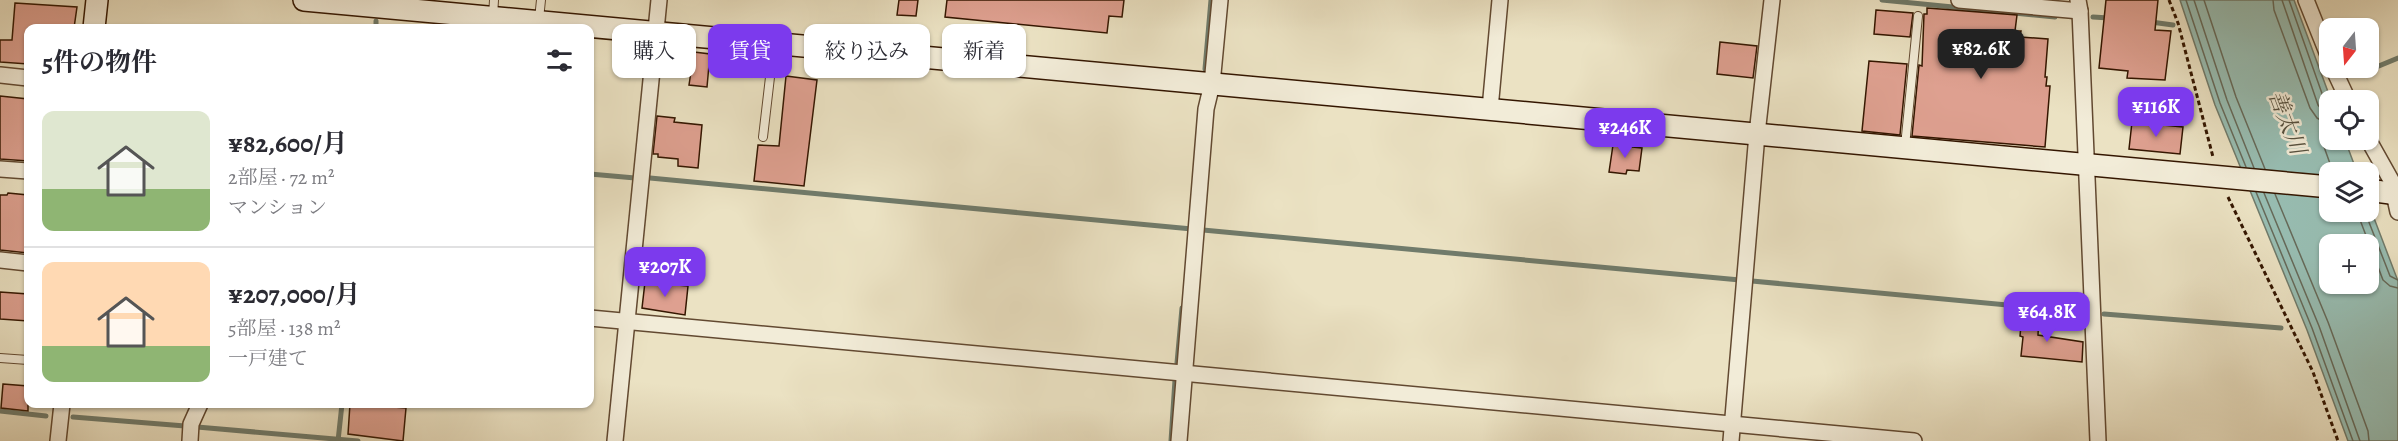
<!DOCTYPE html>
<html lang="ja">
<meta charset="utf-8">
<style>
:root{--surface:#fff;--page:#f2f2f3;--text:#2b2b33;--muted:#7c7c81;--line:#e1e1e2;--accent:#7c3aed}
body{margin:0;font-family:Alegreya,"Noto Serif JP",serif;background:var(--page);color:var(--text);height:100vh;display:flex;flex-direction:column;font-size:22px;white-space:nowrap}
*{box-sizing:border-box;margin:0}
p{font-size:20px;color:var(--muted)}
.icon{flex:none;width:33px;height:33px;fill:none;stroke:currentColor;stroke-width:2;stroke-linecap:round;stroke-linejoin:round}
.map{position:relative;flex:1;overflow:hidden}
.details{position:absolute;left:24px;top:24px;width:570px;height:384px;display:flex;flex-direction:column;background:var(--surface);border-radius:12px;box-shadow:0 2px 4px #0004}
.details>*{flex:none}
.guide{position:absolute;left:612px;top:24px;width:570px;height:54px;display:flex;gap:12px}
.needle{width:39px;rotate:197deg}
.controls{position:absolute;left:2319px;top:18px;display:grid;gap:12px}
.controls a{display:grid;place-items:center;width:60px;height:60px;border-radius:12px;background:var(--surface);box-shadow:0 2px 4px #0004;font-size:30px}
.price{position:absolute;translate:-50% -51px;padding:0 14px;border-radius:12px;background:var(--accent);color:#fff;font-size:20px;line-height:39px;filter:drop-shadow(0 2px 3px #0008)}
.price::after{content:'';position:absolute;left:50%;top:36px;width:18px;height:14px;margin-left:-9px;background:inherit;clip-path:polygon(0 0,100% 0,50% 100%)}
.price.selected{background:#222;color:#fff}
ul{padding:0;list-style:none}
li{display:flex;align-items:center;gap:18px;height:150px;padding:0 18px}
li+li{border-top:2px solid var(--line)}
li span{display:grid;place-items:center;flex:none;width:168px;height:120px;border-radius:12px;color:#555}
li>.icon{margin-inline-start:auto}
span .icon{width:72px;height:72px;fill:#fffc;stroke-width:1}
li b{font-size:26px}
h2{display:flex;justify-content:space-between;align-items:center;height:72px;padding:0 18px;font-size:26px}
.tag{padding:0 21px;border-radius:12px;background:var(--surface);box-shadow:0 2px 4px #0004;font-size:21px;line-height:54px}
.tag.selected{background:var(--accent);color:#fff}
.map>svg:first-child{display:block}
.water{fill:#98beb3;stroke:#707b6b;stroke-width:1.5;fill-rule:evenodd}
.lines{fill:none;stroke-linecap:round;stroke-linejoin:round}
.shore{stroke:#666a5a;stroke-width:1.5}
.stream{stroke:#707b6b;stroke-width:5}
.building{fill:#dea090;stroke:#341600;stroke-width:1.5}
.lane-casing{stroke:#624931;stroke-width:10}
.street-casing{stroke:#624931;stroke-width:18}
.secondary-casing{stroke:#341600;stroke-width:24}
.path{stroke:#341600;stroke-width:3;stroke-dasharray:4.5 3;stroke-linecap:butt}
.lane{stroke:#f2ecd8;stroke-width:8}
.street{stroke:#f2ecd8;stroke-width:15}
.secondary{stroke:#f2ecd8;stroke-width:21}
.labels{text-anchor:middle;stroke-width:5;stroke-linejoin:round;paint-order:stroke}
.water-label{font-size:22px;font-style:italic;fill:#57513f;stroke:#f2ecd8}
</style>
<div class="map">
<svg width="2398" height="441" viewBox="0 0 2398 441">
<rect width="100%" height="100%" fill="#ebe2c3"/>
<filter id="stains"><feTurbulence type="fractalNoise" baseFrequency=".00333" numOctaves="4"/><feColorMatrix values="0 0 0 0 .2 0 0 0 0 .09 0 0 0 0 .02 0 0 0 .5 -.17"/></filter>
<radialGradient id="worn" r=".72"><stop offset=".6" stop-color="#630" stop-opacity="0"/><stop offset="1" stop-color="#630" stop-opacity=".3"/></radialGradient>
<path class="water" d="M2180 0H2294L2331 100 2330 140H2345L2357 172H2330V212H2368L2369 205 2398 281V441H2348L2307 330 2215 105ZM2330 244H2368V284H2330Z"/>
<g class="lines">
<g class="shore">
<path d="M2186 0 2220 103 2246 167"/>
<path d="M2194 0 2227 100 2254 168"/>
<path d="M2204 0 2236 97 2265 169"/>
<path d="M2273 0 2274 10 2310 108 2317 118 2328 124 2323 144 2333 172"/>
<path d="M2282 0 2318 105 2323 111 2330 114"/>
<path d="M2289 0 2325 102 2330 106"/>
<path d="M2256 192 2312 328 2353 441"/>
<path d="M2264 193 2319 326 2360 441"/>
<path d="M2275 194 2328 322 2368 431 2369 441"/>
<path d="M2357 212 2383 280 2390 286 2398 288"/>
<path d="M2365 212 2390 276 2398 280"/>
</g>
<g class="stream">
<path d="M1882 0 2055 17"/>
<path d="M2093 17 2109 18"/>
<path d="M2151 22 2173 25"/>
<path d="M376 28V21"/>
<path d="M1205 69 1211 0"/>
<path d="M2357 75 2398 58"/>
<path d="M590 174 635 178"/>
<path d="M650 178 1192 229"/>
<path d="M1203 230 1740 280"/>
<path d="M1752 281 2083 312"/>
<path d="M2104 314 2281 328"/>
<path d="M1177 363 1182 308"/>
<path d="M0 411 46 416"/>
<path d="M73 417 185 426"/>
<path d="M197 427 358 441"/>
<path d="M338 441 342 404"/>
<path d="M1171 441 1175 380"/>
</g>
</g>
<g class="building">
<path d="M899 0H918L916 16 897 15Z"/>
<path d="M947 0H1124L1122 17 1109 16 1107 33 945 17Z"/>
<path d="M2106 0H2158L2155 30 2171 31 2165 80 2127 78 2128 71 2099 68Z"/>
<path d="M15 3 77 7 74 28H28V64L0 62V40H12Z"/>
<path d="M1927 8 2017 15 2015 31H2021L2020 37 2048 39 2045 77H2047L2046 86H2050L2045 147 1912 136 1919 65 1922 66 1924 14H1927Z"/>
<path d="M1876 10 1913 13 1910 37 1874 34Z"/>
<path d="M1720 42 1757 46 1753 78 1717 74Z"/>
<path d="M694 52 710 54 707 87 689 85Z"/>
<path d="M1869 61 1907 64 1900 135 1862 131Z"/>
<path d="M786 76 817 80 804 186 754 181 758 145 779 146Z"/>
<path d="M0 96 28 99V161L0 159Z"/>
<path d="M657 116 675 118 674 122 702 125 698 168 678 166V159L658 157V154H653Z"/>
<path d="M2132 122 2183 127 2180 154 2129 149Z"/>
<path d="M1613 145 1642 148 1639 171 1627 170 1626 174 1609 172Z"/>
<path d="M8 193 28 195V253L0 250V195H7Z"/>
<path d="M645 282 688 286 685 315 642 308Z"/>
<path d="M0 292 28 294V321L0 319Z"/>
<path d="M2022 314 2039 316 2038 335 2083 342 2082 362 2021 356 2023 337 2020 336Z"/>
<path d="M3 384 28 386V411L1 408Z"/>
<path d="M350 404H381V406L406 408 403 441 348 434Z"/>
</g>
<g class="lines">
<defs>
<g id="lane">
<path d="M493 16 494 0"/>
<path d="M539 19 541 0"/>
<path d="M763 137 774 43"/>
<path d="M1905 146 1918 16"/>
<path d="M0 358 28 360"/>
</g>
<g id="street">
<path d="M1959 0 2080 11"/>
<path d="M2078 0 2080 11 2098 441"/>
<path d="M2306 0 2330 60"/>
<path d="M2333 68 2348 100"/>
<path d="M0 75 28 78"/>
<path d="M1490 109 1500 0"/>
<path d="M2368 139 2391 180 2398 212"/>
<path d="M0 169 28 171"/>
<path d="M0 260 28 263"/>
<path d="M590 318 1914 441"/>
<path d="M58 441 62 404"/>
<path d="M190 441 191 424 200 404"/>
<path d="M615 441 659 0"/>
<path d="M1179 441 1206 109 1212 84 1220 0"/>
<path d="M1731 441 1757 134 1772 0"/>
</g>
<g id="secondary">
<path d="M304 0 2330 187"/>
<path d="M94 28 97 0"/>
<path d="M2368 190 2398 194"/>
</g>
</defs>
<use href="#lane" class="lane-casing"/>
<use href="#street" class="street-casing"/>
<use href="#secondary" class="secondary-casing"/>
<g class="path">
<path d="M2169 0 2178 23 2213 157"/>
<path d="M2228 197 2313 372 2338 441"/>
</g>
<use href="#lane" class="lane"/>
<use href="#street" class="street"/>
<use href="#secondary" class="secondary"/>
</g>
<g class="labels">
<g class="water-label">
<text transform="translate(2288 122) rotate(69)" y="8">善太川</text>
</g>
</g>
<rect width="100%" height="100%" filter="url(#stains)"/>
<rect width="100%" height="100%" fill="url(#worn)"/>
</svg>
<div class="controls">
<a><svg class="needle" viewBox="-14 -14 28 28"><path d="M0-13l5 13h-10z" fill="#e53935"/><path d="M0 13l5-13h-10z" fill="#7c7c81"/></svg></a>
<a><svg class="icon" aria-label="locate" viewBox="0 0 24 24"><circle cx="12" cy="12" r="6"/><path d="M12 2v4M12 18v4M2 12h4M18 12h4"/></svg></a>
<a><svg class="icon" aria-label="layers" viewBox="0 0 24 24"><path d="M12 4l9 5-9 5-9-5zM3 14l9 5 9-5"/></svg></a>
<a>+</a>
</div>
<b class="price selected" style="left:1981px;top:80px">¥82.6K</b>
<b class="price" style="left:2156px;top:138px">¥116K</b>
<b class="price" style="left:1625px;top:159px">¥246K</b>
<b class="price" style="left:665px;top:298px">¥207K</b>
<b class="price" style="left:2047px;top:343px">¥64.8K</b>
<div class="guide">
<a class="tag">購入</a>
<a class="tag selected">賃貸</a>
<a class="tag">絞り込み</a>
<a class="tag">新着</a>
</div>
<section class="details">
<h2>5件の物件<svg class="icon" aria-label="filters" viewBox="0 0 24 24"><path d="M4 7h16M4 17h16"/><circle cx="9" cy="7" r="2"/><circle cx="15" cy="17" r="2"/></svg></h2>
<ul>
<li><span style="background:linear-gradient(#dfe7d0 65%,#8fb573 0)"><svg class="icon" aria-label="home" viewBox="0 0 24 24"><path d="M3 11l9-7 9 7M6 9v11h12V9"/></svg></span><div><b>¥82,600/月</b><p>2部屋 · 72 m²</p><p>マンション</p></div></li>
<li><span style="background:linear-gradient(#ffd9b3 70%,#8fb573 0)"><svg class="icon" aria-label="home" viewBox="0 0 24 24"><path d="M3 11l9-7 9 7M6 9v11h12V9"/></svg></span><div><b>¥207,000/月</b><p>5部屋 · 138 m²</p><p>一戸建て</p></div></li>
</ul>
</section>
</div>
